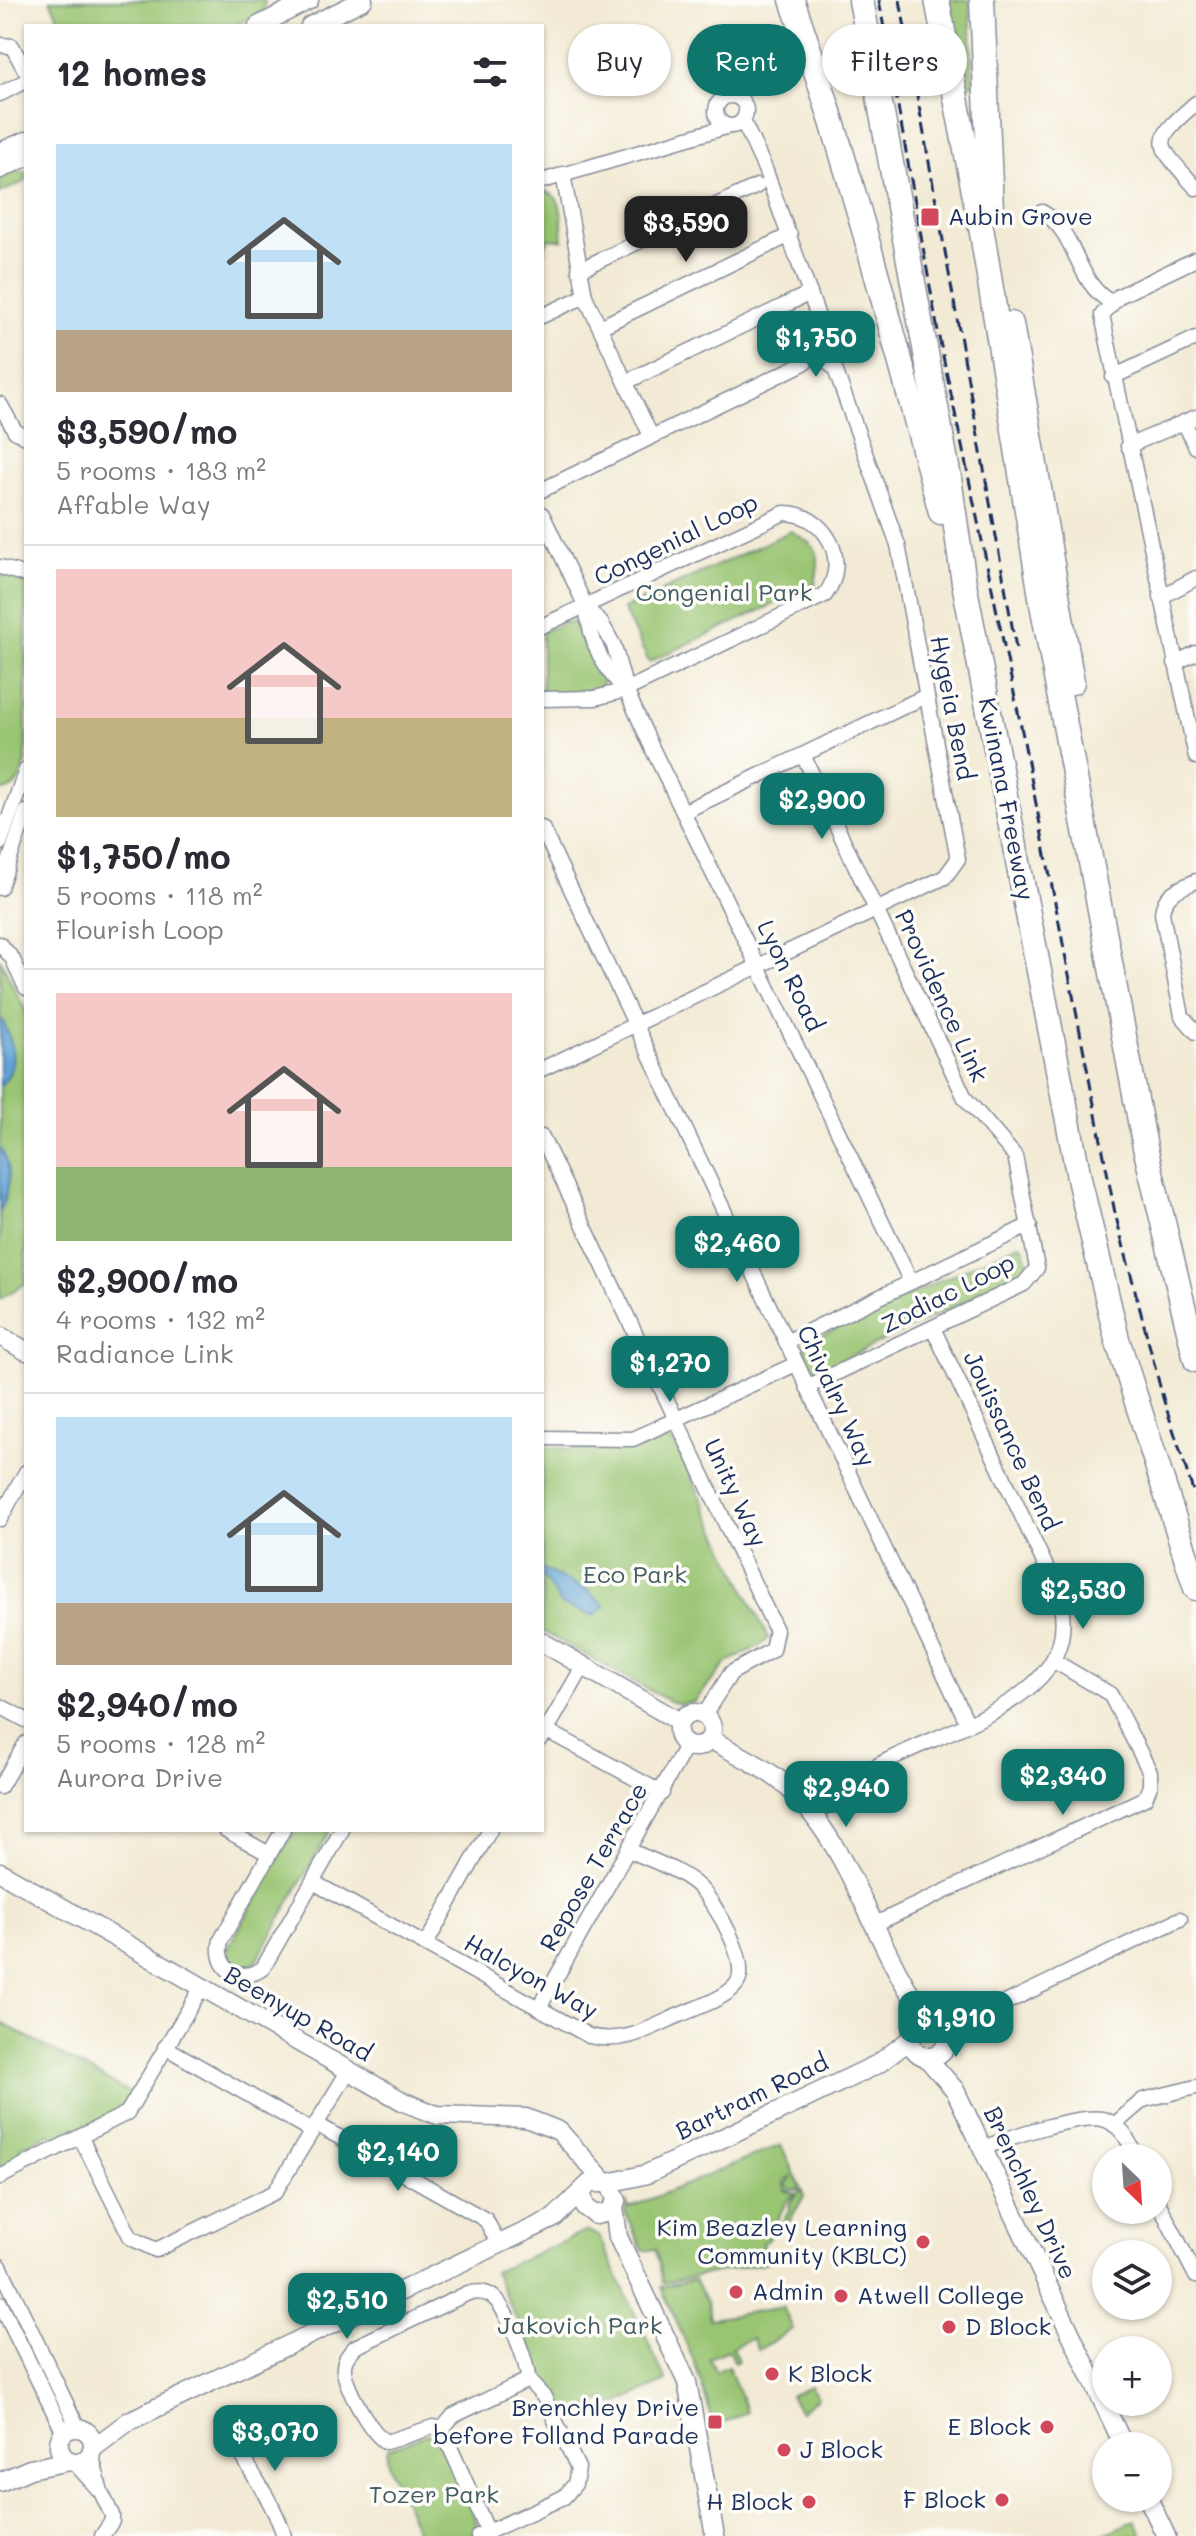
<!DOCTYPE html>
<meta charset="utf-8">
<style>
:root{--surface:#fff;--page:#f2f2f3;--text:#2b2b33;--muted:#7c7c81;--line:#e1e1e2;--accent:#0f766e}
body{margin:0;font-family:Mali,sans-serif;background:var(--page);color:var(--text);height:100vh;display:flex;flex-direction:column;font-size:30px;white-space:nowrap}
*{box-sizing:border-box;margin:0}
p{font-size:26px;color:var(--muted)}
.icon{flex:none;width:44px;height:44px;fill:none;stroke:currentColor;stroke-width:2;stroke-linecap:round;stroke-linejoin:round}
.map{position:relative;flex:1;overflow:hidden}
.details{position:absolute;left:24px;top:24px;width:520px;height:1808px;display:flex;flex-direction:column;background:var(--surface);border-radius:0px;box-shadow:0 2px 6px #0004}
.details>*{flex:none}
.banner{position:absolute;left:568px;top:24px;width:508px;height:72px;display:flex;gap:16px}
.needle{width:52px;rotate:155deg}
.buttons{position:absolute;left:1092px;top:2144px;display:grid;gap:16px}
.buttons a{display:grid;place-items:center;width:80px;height:80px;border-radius:50%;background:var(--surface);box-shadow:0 2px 6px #0004;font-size:40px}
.price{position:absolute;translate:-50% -68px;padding:0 18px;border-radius:16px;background:var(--accent);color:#fff;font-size:26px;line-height:52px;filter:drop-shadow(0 2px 4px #0008)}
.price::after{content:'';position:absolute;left:50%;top:48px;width:24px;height:18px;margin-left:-12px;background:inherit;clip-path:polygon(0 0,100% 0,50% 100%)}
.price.on{background:#222;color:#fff}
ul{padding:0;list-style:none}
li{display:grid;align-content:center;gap:16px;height:424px;padding:0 32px}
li+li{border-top:2px solid var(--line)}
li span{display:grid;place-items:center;height:248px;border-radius:0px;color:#555}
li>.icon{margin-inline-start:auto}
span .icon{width:144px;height:144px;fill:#fffc;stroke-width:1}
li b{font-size:34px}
h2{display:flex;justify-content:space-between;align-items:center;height:96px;padding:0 32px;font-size:34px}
.pill{padding:0 28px;border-radius:36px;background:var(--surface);box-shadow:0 2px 6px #0004;font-size:28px;line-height:72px}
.pill.on{background:var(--accent);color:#fff}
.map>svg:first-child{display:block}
.green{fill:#99c572;stroke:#5a7a68;stroke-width:2}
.water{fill:#61a3d5;stroke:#3e699a;stroke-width:2}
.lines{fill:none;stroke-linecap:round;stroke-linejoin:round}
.street-casing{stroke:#868c99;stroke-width:17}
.secondary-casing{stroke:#868c99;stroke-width:21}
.highway-casing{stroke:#868c99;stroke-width:27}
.street{stroke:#fff;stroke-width:14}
.secondary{stroke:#fff;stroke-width:18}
.highway{stroke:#fff;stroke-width:24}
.rail{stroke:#1b2f5e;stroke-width:3;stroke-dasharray:12 6;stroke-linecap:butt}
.poi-dot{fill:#d1495b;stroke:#fdfcf7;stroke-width:3}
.labels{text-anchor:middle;stroke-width:7;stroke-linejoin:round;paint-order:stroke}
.poi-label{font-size:24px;fill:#1b2f5e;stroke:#fdfcf7;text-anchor:start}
.street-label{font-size:24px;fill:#1b2f5e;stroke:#fdfcf7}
.park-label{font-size:24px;fill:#415c64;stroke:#fdfcf7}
</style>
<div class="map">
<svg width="1196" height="2536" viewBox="0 0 1196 2536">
<rect width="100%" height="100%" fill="#fdfcf7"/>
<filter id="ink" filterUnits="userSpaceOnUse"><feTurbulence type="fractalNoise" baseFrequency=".0125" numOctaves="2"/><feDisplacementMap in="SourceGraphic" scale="16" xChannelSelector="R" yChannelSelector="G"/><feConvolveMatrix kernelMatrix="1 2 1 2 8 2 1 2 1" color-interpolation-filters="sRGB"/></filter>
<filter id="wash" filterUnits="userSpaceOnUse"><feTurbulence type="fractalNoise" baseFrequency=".006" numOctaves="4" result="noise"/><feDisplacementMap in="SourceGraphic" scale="32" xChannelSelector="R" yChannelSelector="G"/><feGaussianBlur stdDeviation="1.8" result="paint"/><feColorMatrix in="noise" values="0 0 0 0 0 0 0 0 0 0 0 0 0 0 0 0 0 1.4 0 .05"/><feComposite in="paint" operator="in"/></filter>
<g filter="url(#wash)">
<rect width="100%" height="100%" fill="#f2ead4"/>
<g class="green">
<path d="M50 0H265L264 11 233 26H55L58 17Z"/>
<path d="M948 0H970L973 84 962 88Z"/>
<path d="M16 170 26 173V181L0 193V178Z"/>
<path d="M542 190C567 196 560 220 563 240L548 239 542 258Z"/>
<path d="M791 531C821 548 821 552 815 585L649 662 623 609Z"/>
<path d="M0 573 26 582V762C21 777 18 790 0 791Z"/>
<path d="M570 621C590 627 614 676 597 692L542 695V632Z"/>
<path d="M0 959 26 1012V1283L0 1299Z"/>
<path d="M1019 1244 1024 1248 1028 1262 1020 1275 828 1367 818 1370 806 1362 805 1347 812 1340Z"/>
<path d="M668 1440 677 1447 768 1638 763 1644 728 1662 694 1702 680 1704 669 1701 542 1631V1447L613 1451Z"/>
<path d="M295 1830H330L255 1964 242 1968 230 1961 227 1950Z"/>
<path d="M0 2022 127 2091 133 2095 125 2107 55 2144 50 2133 20 2148 24 2158 0 2170Z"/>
<path d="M781 2145 800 2186 797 2190 789 2189 786 2185 791 2178 784 2181 785 2190 795 2194 786 2202 767 2240 762 2243 768 2262 663 2283 656 2249 643 2251 625 2212 627 2203 629 2208Z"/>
<path d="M801 2189 804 2196 785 2229 777 2231 790 2209 789 2204Z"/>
<path d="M587 2231 599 2236 666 2381 613 2405 606 2399 564 2419 494 2272Z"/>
<path d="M694 2280 707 2303 710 2319 783 2307 793 2329 758 2350 752 2338 732 2347 738 2361 734 2363 728 2350 709 2358 716 2372 728 2366 747 2412 715 2427 694 2361 661 2287Z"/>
<path d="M810 2386 818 2398 800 2411 790 2396Z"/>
<path d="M427 2434 438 2436 479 2528 469 2536H417C414 2509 381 2471 388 2448Z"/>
<path d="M1135 2520 1143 2536H1100Z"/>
</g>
<g class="water">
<path d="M0 1017C13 1039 20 1067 0 1086Z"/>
<path d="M0 1148C14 1167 9 1192 0 1212Z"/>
<path d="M542 1569 587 1590 605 1606 594 1616 562 1605 542 1576Z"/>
</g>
</g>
<g filter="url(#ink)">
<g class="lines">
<defs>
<g id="street">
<path d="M0 45 12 46 26 72"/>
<path d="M0 94 26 81"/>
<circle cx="731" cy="111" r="15"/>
<path d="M1196 103C1148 144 1157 143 1196 188"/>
<path d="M563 174 585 296 651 436"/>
<path d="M542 181 729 126"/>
<path d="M1042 212C1078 232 1075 283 1111 302"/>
<path d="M1196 259 1119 296 1102 315 1196 757"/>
<path d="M579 270 757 186"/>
<path d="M542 316 585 296"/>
<path d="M600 327 790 235"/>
<path d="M1113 377 1196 338"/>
<path d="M626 382 810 293"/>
<path d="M0 404 15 431 26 437"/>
<path d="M1184 422 1196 447"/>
<path d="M1128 446 1196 417"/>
<path d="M542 490 804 363 823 347 824 333 765 169 743 121"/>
<path d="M542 514 586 607 602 624 614 646 626 690 653 750 911 1282"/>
<path d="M0 567 26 575"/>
<path d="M1161 597 1196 578"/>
<path d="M586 607C590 639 602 669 626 690"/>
<path d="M542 626 784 513C826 513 851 561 825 595L626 690 595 698 542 699"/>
<path d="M1175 663 1196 653"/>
<path d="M803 755 965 1098 1015 1156 1037 1268 1024 1284 807 1387"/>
<path d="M683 812 926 696"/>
<path d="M542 828 967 1722"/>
<path d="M0 843 26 770"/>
<path d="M1196 881C1179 889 1164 893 1162 913L1182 1016 1196 1032"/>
<path d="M0 888 26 812"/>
<path d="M0 944 12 958 26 988"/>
<path d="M542 1069 945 877 958 859 898 545 835 369 819 353"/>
<path d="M542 1137 776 1630 772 1650 731 1673 704 1715"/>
<path d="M786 1342 1030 1225"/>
<path d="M542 1438 633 1439 796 1364"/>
<path d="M0 1519 26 1472"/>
<path d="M0 1706 26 1720"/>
<path d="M542 1728 662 1793"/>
<path d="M542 1738 584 1665"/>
<path d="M0 1787 26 1743"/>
<path d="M812 1816C834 1801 852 1780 875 1767 945 1726 1096 1699 1056 1588L933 1328"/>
<path d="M226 1830 269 1854"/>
<path d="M283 1830 221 1940C214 1969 239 1985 263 1968L342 1830"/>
<path d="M313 1882 589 2036C622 2044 645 2031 675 2017 694 2008 721 2001 735 1986 754 1967 715 1903 700 1888 682 1870 652 1861 629 1850"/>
<path d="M873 1925 1145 1798 1150 1786V1772L1110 1694 1054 1661"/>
<path d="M426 1944 490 1830"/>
<path d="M539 2008 686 1746"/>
<path d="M940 2025 978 2016 1180 1919"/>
<path d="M947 2040 975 2018"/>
<path d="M165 2047 312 2131"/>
<path d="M316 2124 486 2220 499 2245"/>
<path d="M1114 2125 1143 2100 1196 2087"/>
<path d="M81 2138 131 2238 156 2250 275 2192 349 2070"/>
<path d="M983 2149C1004 2138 1084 2112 1106 2120 1123 2127 1129 2142 1137 2158"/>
<path d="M0 2177 127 2113 202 1987"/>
<path d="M1158 2202 1196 2276"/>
<path d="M0 2266 78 2428"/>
<path d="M0 2303 64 2433"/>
<path d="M228 2423C241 2464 272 2495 284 2536"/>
<path d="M442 2429 433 2427 386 2442C371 2433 346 2389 344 2370 343 2360 349 2354 355 2347L468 2293C478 2292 485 2291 493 2297 507 2308 528 2363 528 2380"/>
<path d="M91 2453 101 2492 112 2515V2521L102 2536"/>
<path d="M74 2462 98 2489"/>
<path d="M478 2536 488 2532 564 2497 575 2484 578 2468 544 2397 528 2380 453 2416 442 2429 488 2532"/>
</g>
<g id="secondary">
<path d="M258 26 309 0"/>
<path d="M310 26 363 0"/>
<path d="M0 152 26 141"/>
<path d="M0 169 26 157"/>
<path d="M0 1336 26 1351"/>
<path d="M542 1642 680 1722"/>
<circle cx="695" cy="1730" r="17"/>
<path d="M710 1739C734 1753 762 1765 783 1783 854 1845 873 1949 929 2021"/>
<path d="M0 1872 404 2102 437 2115 526 2118 559 2131 603 2180"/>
<circle cx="929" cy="2039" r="18"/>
<path d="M926 2057 955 2090 1124 2446"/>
<path d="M609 2183 647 2174 878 2064 911 2039"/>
<path d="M614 2207 618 2237 687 2382 715 2536"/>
<circle cx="76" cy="2445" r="17"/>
<path d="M92 2449 129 2421 554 2218 590 2183H609L617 2201 609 2212 596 2215 585 2207 582 2194"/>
<path d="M0 2482 30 2469 70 2461"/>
<path d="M1148 2498 1166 2536"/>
</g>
<g id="highway">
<path d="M792 0C851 168 894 340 941 512"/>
<path d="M861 0 949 478 964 583 1080 1183 1117 1339 1196 1588"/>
<path d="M937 0 982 233 1043 609 1145 1147 1196 1360"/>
<path d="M982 0 991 209"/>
<path d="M1011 324 1072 682"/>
</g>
</defs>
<use href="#street" class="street-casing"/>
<use href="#secondary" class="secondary-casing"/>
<use href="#highway" class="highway-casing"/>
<use href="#street" class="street"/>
<use href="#secondary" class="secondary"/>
<use href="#highway" class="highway"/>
<g class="rail">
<path d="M879 0 939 337 1021 726 1115 1213 1163 1398 1196 1500"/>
<path d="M900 0 1016 648"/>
</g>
</g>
</g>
<g class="poi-dot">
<rect x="920" y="207" width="20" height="20" rx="4"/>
<circle cx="923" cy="2242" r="8"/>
<circle cx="736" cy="2292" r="8"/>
<circle cx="841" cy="2296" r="8"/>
<circle cx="949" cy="2327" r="8"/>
<circle cx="772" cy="2374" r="8"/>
<rect x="707" y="2414" width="16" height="16" rx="4"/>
<circle cx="1047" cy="2427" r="8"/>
<circle cx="784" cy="2450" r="8"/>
<circle cx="1002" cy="2500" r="8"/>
<circle cx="809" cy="2502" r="8"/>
</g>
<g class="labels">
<g class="poi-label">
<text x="948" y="225">Aubin Grove</text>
<text x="907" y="2236" text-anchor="end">Kim Beazley Learning<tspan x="907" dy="28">Community (KBLC)</tspan></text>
<text x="752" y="2300">Admin</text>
<text x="857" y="2304">Atwell College</text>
<text x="965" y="2335">D Block</text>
<text x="788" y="2382">K Block</text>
<text x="699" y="2416" text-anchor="end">Brenchley Drive<tspan x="699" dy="28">before Folland Parade</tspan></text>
<text x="1031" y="2435" text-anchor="end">E Block</text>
<text x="800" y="2458">J Block</text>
<text x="986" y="2508" text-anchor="end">F Block</text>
<text x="793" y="2510" text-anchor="end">H Block</text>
</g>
<g class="street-label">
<text transform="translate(676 540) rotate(-26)" y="8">Congenial Loop</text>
<text transform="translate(952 708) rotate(79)" y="8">Hygeia Bend</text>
<text transform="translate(1006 799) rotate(79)" y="8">Kwinana Freeway</text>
<text transform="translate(790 976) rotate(64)" y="8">Lyon Road</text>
<text transform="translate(941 996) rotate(65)" y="8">Providence Link</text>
<text transform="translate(948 1294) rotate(-27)" y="8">Zodiac Loop</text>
<text transform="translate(836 1396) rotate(65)" y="8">Chivalry Way</text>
<text transform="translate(1011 1441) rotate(65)" y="8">Jouissance Bend</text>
<text transform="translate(735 1493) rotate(65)" y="8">Unity Way</text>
<text transform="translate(594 1867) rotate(-60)" y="8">Repose Terrace</text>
<text transform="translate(531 1977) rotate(29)" y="8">Halcyon Way</text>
<text transform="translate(298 2014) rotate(30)" y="8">Beenyup Road</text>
<text transform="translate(752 2097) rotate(-26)" y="8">Bartram Road</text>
<text transform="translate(1030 2193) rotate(65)" y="8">Brenchley Drive</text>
</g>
<g class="park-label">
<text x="724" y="601">Congenial Park</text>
<text x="635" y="1583">Eco Park</text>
<text x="580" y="2334">Jakovich Park</text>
<text x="434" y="2503">Tozer Park</text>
</g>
</g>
</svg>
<div class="buttons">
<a><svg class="needle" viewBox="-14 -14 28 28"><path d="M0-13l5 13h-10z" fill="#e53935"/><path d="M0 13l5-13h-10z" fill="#7c7c81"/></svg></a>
<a><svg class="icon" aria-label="layers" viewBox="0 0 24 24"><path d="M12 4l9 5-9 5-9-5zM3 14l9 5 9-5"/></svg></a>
<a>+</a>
<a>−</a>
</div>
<b class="price on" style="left:686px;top:264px">$3,590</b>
<b class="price" style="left:816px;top:379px">$1,750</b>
<b class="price" style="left:822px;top:841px">$2,900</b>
<b class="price" style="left:737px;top:1284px">$2,460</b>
<b class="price" style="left:670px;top:1404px">$1,270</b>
<b class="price" style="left:1083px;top:1631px">$2,530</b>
<b class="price" style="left:1063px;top:1817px">$2,340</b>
<b class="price" style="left:846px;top:1829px">$2,940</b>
<b class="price" style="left:956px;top:2059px">$1,910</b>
<b class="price" style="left:398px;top:2193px">$2,140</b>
<b class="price" style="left:347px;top:2341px">$2,510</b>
<b class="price" style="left:275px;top:2473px">$3,070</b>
<div class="banner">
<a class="pill">Buy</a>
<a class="pill on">Rent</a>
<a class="pill">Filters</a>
</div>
<section class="details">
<h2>12 homes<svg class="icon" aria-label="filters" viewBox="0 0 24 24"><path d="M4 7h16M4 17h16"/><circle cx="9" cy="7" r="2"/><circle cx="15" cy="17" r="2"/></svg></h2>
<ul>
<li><span style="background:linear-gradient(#bfe0f5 75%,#b9a48a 0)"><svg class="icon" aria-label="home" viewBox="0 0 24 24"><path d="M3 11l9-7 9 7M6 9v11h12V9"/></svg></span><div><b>$3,590/mo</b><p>5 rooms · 183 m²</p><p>Affable Way</p></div></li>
<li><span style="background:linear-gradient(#f6c9c9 60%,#c2b280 0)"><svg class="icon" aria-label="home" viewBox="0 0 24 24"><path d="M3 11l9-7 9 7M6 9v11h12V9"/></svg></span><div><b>$1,750/mo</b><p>5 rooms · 118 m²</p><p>Flourish Loop</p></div></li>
<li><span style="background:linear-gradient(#f6c9c9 70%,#8fb573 0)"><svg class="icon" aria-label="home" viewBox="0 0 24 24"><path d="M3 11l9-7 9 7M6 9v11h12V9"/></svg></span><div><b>$2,900/mo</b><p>4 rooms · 132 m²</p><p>Radiance Link</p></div></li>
<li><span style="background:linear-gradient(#bfe0f5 75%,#b9a48a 0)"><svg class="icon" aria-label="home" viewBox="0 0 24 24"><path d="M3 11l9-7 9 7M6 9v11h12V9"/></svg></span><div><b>$2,940/mo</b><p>5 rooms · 128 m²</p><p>Aurora Drive</p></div></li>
</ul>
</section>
</div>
